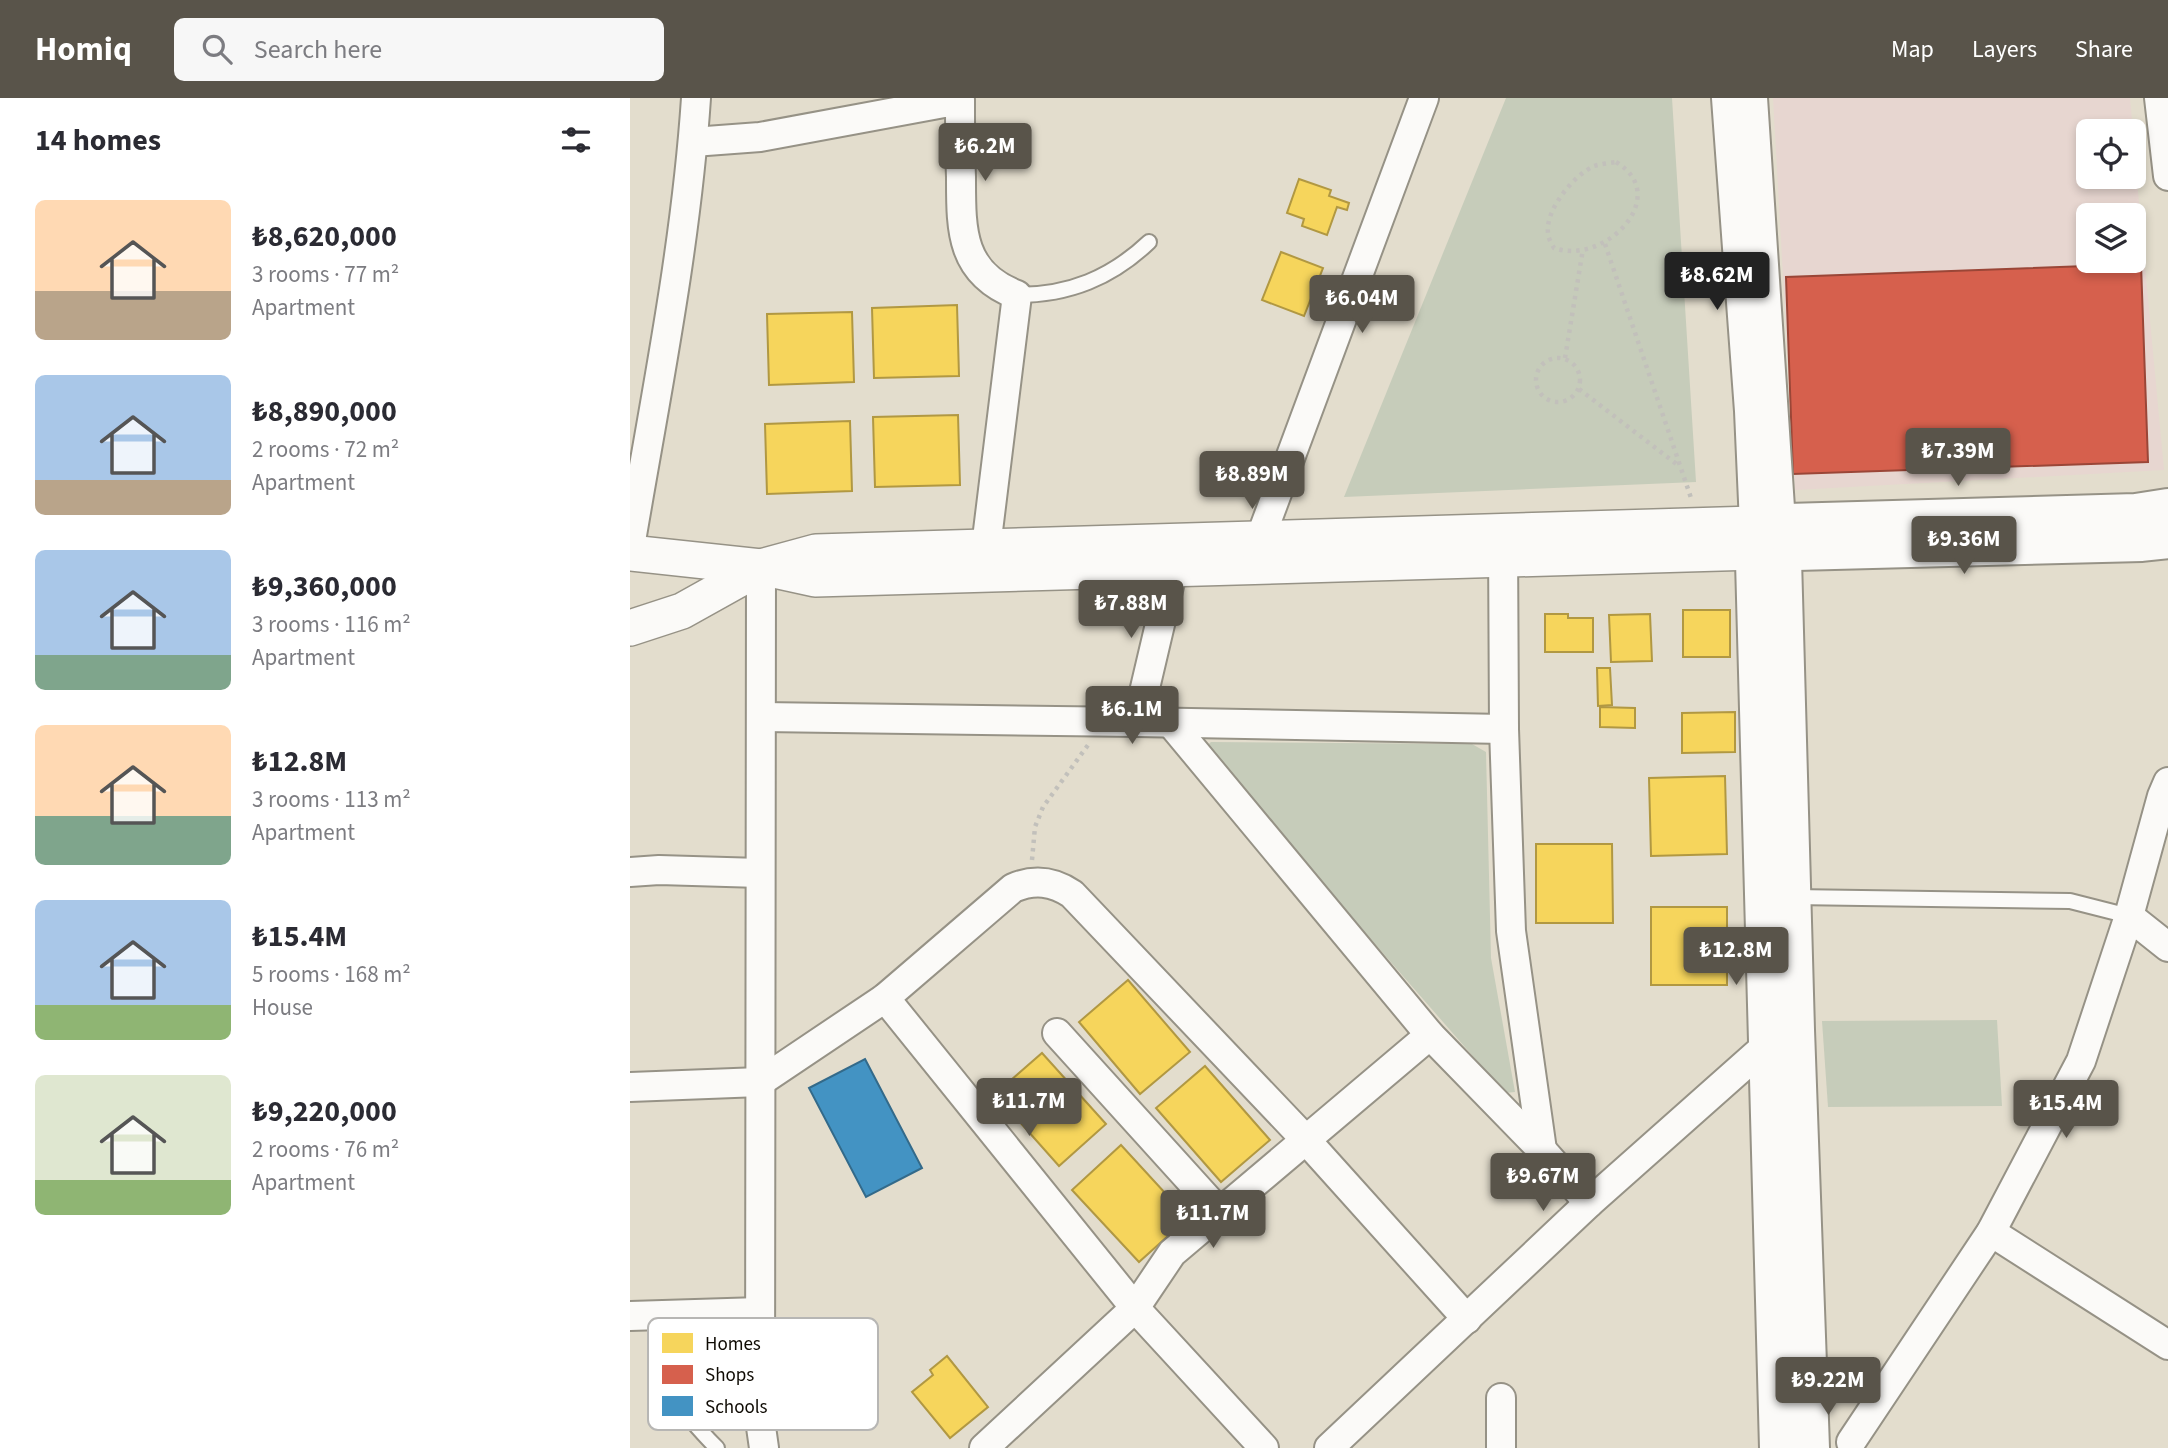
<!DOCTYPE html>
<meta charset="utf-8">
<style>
:root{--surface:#fff;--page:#f7f7f7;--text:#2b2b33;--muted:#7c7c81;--accent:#59544a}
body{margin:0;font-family:"Source Sans 3",sans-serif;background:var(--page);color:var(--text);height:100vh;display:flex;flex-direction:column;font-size:26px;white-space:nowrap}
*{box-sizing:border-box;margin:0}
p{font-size:23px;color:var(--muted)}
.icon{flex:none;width:38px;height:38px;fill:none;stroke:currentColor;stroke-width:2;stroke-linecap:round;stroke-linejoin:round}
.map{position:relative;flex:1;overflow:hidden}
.drawer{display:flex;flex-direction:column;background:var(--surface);width:630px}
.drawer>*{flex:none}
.controls{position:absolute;left:1446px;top:21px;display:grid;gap:14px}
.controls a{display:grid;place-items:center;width:70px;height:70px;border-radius:10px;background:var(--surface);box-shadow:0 4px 10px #0003;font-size:35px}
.price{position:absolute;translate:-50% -60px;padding:0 16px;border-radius:7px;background:var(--accent);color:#fff;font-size:23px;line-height:46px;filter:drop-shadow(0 2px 4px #0008)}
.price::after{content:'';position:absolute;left:50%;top:42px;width:21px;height:16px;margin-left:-10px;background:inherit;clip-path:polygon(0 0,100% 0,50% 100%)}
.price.active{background:#222;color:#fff}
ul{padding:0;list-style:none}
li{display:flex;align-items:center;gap:21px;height:175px;padding:0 35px}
li span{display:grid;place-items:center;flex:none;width:196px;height:140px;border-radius:10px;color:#555}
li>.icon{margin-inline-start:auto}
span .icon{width:84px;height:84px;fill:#fffc;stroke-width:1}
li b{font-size:30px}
h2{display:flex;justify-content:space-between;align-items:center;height:84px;padding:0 35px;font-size:30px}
header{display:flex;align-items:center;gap:42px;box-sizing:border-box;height:98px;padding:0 35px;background:var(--accent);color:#fff}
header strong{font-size:33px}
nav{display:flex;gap:38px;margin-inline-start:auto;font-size:24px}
.search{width:490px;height:63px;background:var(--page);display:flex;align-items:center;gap:18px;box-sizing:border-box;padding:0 24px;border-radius:10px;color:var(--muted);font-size:26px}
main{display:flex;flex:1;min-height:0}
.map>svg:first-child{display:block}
.commercial{fill:#e7d6d0;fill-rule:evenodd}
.green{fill:#c6ccba}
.homes{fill:#f6d55c;stroke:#b19842;stroke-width:2}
.shops{fill:#d6604d;stroke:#9a4637;stroke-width:2}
.schools{fill:#4393c3;stroke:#336a8a;stroke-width:2}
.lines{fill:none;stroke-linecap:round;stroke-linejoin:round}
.service-casing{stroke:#969286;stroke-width:18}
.minor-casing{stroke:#969286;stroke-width:32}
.tertiary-casing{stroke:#969286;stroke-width:38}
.secondary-casing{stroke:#969286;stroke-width:42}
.path{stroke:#c2c0bb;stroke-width:4.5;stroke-dasharray:3.5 5;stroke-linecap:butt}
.service{stroke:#fbfaf8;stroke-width:14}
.minor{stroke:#fbfaf8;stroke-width:28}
.tertiary{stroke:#fbfaf8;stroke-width:35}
.secondary{stroke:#fbfaf8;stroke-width:38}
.key{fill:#fff;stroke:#b7b6b4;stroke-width:2}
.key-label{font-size:19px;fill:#0f0b04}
</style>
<header>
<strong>Homiq</strong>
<div class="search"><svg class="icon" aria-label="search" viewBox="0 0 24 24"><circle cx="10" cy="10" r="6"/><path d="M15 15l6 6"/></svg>Search here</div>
<nav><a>Map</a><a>Layers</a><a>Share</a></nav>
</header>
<main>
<section class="drawer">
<h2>14 homes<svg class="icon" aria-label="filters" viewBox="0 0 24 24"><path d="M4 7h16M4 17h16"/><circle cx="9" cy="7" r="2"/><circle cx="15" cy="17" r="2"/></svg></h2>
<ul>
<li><span style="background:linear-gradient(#ffd9b3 65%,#b9a48a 0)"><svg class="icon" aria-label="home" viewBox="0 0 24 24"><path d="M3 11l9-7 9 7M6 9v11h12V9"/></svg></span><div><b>₺8,620,000</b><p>3 rooms · 77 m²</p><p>Apartment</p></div></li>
<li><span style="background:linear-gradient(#a9c7e8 75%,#b9a48a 0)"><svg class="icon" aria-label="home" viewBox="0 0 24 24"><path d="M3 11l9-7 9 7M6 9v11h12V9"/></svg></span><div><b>₺8,890,000</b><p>2 rooms · 72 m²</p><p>Apartment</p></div></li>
<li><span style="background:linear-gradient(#a9c7e8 75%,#7fa58c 0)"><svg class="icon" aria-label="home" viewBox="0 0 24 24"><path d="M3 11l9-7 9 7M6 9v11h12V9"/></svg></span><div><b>₺9,360,000</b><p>3 rooms · 116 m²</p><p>Apartment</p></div></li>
<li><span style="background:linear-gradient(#ffd9b3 65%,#7fa58c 0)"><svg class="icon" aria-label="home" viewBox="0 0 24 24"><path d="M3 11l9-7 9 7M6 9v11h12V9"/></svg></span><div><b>₺12.8M</b><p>3 rooms · 113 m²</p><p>Apartment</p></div></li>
<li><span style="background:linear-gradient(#a9c7e8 75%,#8fb573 0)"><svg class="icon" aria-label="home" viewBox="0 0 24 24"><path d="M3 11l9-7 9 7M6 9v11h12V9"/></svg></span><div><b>₺15.4M</b><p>5 rooms · 168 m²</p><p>House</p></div></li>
<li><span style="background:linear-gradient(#dfe7d0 75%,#8fb573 0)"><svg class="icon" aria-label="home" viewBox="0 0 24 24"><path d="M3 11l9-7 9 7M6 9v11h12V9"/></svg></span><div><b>₺9,220,000</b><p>2 rooms · 76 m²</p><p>Apartment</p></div></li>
</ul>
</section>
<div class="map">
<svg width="1538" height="1350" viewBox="0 0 1538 1350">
<rect width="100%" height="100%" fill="#e3ddcd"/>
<path class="commercial" d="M1143 0H1500L1503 33H1458V79H1503V40L1534 372 1165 392ZM1458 117H1503V163H1458Z"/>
<g class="green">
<path d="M876 0H1042L1066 384 714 399Z"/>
<path d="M581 644 842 646 856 654 861 860 885 994 875 995 574 650Z"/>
<path d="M1367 922 1372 1008 1198 1009 1192 923Z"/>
</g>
<g class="homes">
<path d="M669 81 701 92 699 98 719 105 717 112 707 109 697 137 672 128 674 121 657 115Z"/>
<path d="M651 154 693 170 674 218 632 202Z"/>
<path d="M327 207 329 278 244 280 242 210Z"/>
<path d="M222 214 224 284 139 287 137 216Z"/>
<path d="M328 317 330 387 245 389 243 319Z"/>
<path d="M220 323 222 393 137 396 135 326Z"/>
<rect x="1053" y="512" width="47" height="47"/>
<path d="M915 516H938V520H963V554H915Z"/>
<path d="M1020 516 1022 563 981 564 979 517Z"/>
<path d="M967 570H980L982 607 968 608Z"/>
<path d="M970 609 1005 610V630L970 629Z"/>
<path d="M1105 614V654L1052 655V615Z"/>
<path d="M1095 678 1097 756 1021 758 1019 680Z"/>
<path d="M906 746H982L983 825H906Z"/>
<rect x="1021" y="809" width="76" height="78"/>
<path d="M498 882 560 954 510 996 449 924Z"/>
<path d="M412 955 476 1026 429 1068 365 996Z"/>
<path d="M575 968 640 1042 591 1084 526 1010Z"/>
<path d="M491 1047 558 1120 509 1164 442 1092Z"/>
<path d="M317 1258 358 1309 320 1340 282 1294 303 1277 300 1272Z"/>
</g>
<path class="shops" d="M1511 166 1518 364 1163 376 1156 179Z"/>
<path class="schools" d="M235 961 292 1070 236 1099 179 990Z"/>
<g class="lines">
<defs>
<g id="service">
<path d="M387 197C439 197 481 180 519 144"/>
<path d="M1163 799 1440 803 1499 818"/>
<path d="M28 1217C24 1278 46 1309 87 1350"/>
</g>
<g id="minor">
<path d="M1096 0 1119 313 1124 426"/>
<path d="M1123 0 1151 425"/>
<path d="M1529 0 1538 78"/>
<path d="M63 44 130 39 330 2C330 28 330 54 331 79 331 132 330 175 387 197L356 449"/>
<path d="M873 441 874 631 881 833 912 1052"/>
<path d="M0 449C25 300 56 151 66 0"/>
<path d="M631 458 630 441 794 0"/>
<path d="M131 469 130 1322 134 1350"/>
<path d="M131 619 507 624 874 631"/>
<path d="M507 624 543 471"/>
<path d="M540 624 800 937 912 1052 959 1105"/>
<path d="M0 774 29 772 130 775"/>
<path d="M1499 818 1538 849"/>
<path d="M255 900 505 1210 634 1350"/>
<path d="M427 935 590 1115"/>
<path d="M0 989 130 984 255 900 383 790C404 781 423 783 442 796L676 1042 837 1221"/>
<path d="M1361 1134 1538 1247"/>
<path d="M0 1218 130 1214"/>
<path d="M871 1300V1350"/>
<path d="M1221 1344 1361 1134 1451 963 1499 818 1532 698 1538 684"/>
<path d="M354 1350 505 1210 542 1155 800 937"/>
<path d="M699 1350 959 1105 1137 947 1150 940"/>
</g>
<g id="tertiary">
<path d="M0 455 131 469 185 481 1125 454"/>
<path d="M0 530 52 513 131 469 186 454 1124 426"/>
</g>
<g id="secondary">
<path d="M1151 425 1165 932 1180 1350"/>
<path d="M1127 454 1512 444 1538 441"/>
<path d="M1149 1350 1124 426 1506 415 1538 410"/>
</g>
</defs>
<use href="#service" class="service-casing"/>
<use href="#minor" class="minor-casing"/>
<use href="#tertiary" class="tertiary-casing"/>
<use href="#secondary" class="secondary-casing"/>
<g class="path">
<path d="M986 64C1043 98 975 168 924 150 922 146 918 140 918 135 915 112 944 77 964 68 970 66 979 65 986 64Z"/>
<path d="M975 146 1061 400"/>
<circle cx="928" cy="282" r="22"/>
<path d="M935 260 953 151"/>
<path d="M949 291 1049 368"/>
<path d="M402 762 405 729 413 709 458 647"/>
</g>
<use href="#service" class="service"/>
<use href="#minor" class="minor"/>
<use href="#tertiary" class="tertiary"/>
<use href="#secondary" class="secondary"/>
</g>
<rect x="18" y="1220" width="230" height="112" rx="10" class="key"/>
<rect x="32" y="1235" width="31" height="20" fill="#f6d55c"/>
<rect x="32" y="1267" width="31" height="19" fill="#d6604d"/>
<rect x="32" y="1298" width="31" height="20" fill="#4393c3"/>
<g class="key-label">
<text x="75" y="1252">Homes</text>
<text x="75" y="1283">Shops</text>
<text x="75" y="1315">Schools</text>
</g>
</svg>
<div class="controls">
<a><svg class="icon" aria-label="locate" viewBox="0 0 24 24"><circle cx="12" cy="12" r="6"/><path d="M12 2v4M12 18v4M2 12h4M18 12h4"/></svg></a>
<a><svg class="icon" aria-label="layers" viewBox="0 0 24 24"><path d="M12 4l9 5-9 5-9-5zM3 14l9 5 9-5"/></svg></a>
</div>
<b class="price" style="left:355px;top:85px">₺6.2M</b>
<b class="price active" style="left:1087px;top:214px">₺8.62M</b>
<b class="price" style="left:732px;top:237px">₺6.04M</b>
<b class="price" style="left:1328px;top:390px">₺7.39M</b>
<b class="price" style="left:622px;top:413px">₺8.89M</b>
<b class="price" style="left:1334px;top:478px">₺9.36M</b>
<b class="price" style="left:501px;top:542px">₺7.88M</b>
<b class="price" style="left:502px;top:648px">₺6.1M</b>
<b class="price" style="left:1106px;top:889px">₺12.8M</b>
<b class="price" style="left:399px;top:1040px">₺11.7M</b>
<b class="price" style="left:1436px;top:1042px">₺15.4M</b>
<b class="price" style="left:913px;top:1115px">₺9.67M</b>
<b class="price" style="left:583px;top:1152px">₺11.7M</b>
<b class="price" style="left:1198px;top:1319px">₺9.22M</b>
</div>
</main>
